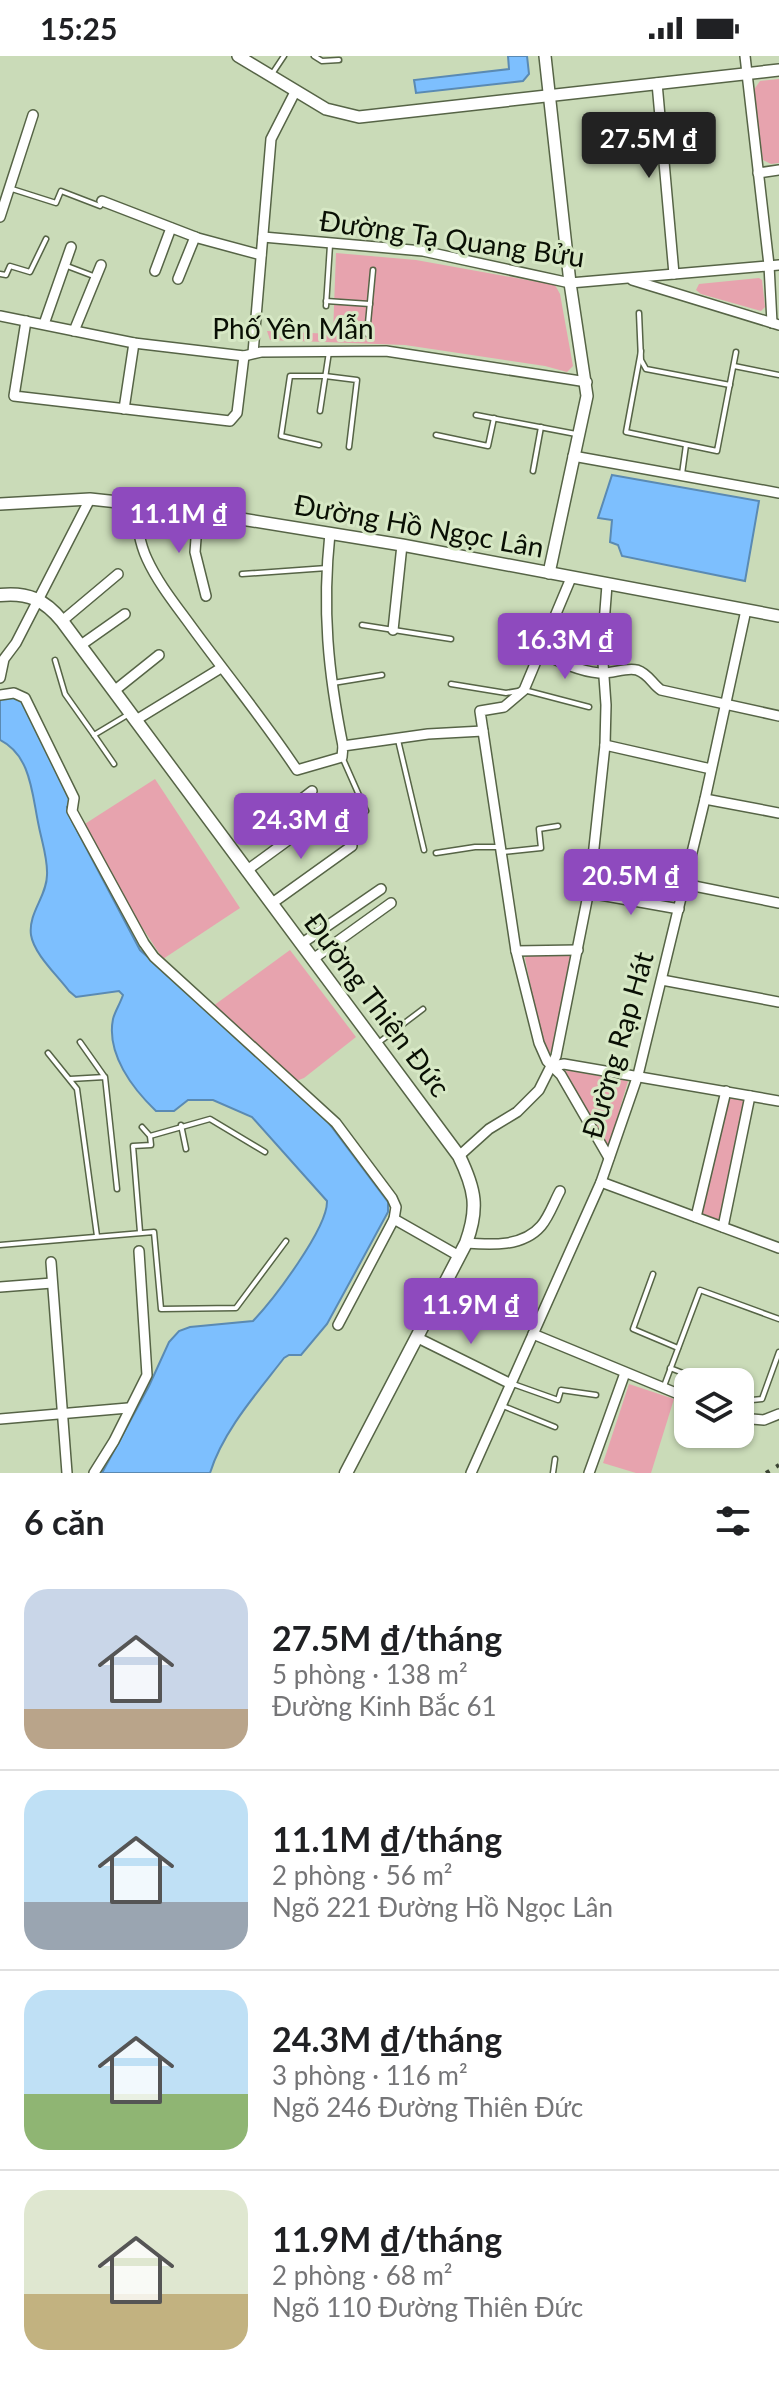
<!DOCTYPE html>
<html lang="vi">
<meta charset="utf-8">
<style>
:root{--surface:#fff;--page:#f6f6f6;--text:#202124;--muted:#757577;--line:#e0e0e0;--accent:#8e4abe}
body{margin:0;font-family:Lato,sans-serif;background:var(--page);color:var(--text);height:100vh;display:flex;flex-direction:column;font-size:30px;white-space:nowrap}
*{box-sizing:border-box;margin:0}
p{font-size:26px;color:var(--muted)}
.icon{flex:none;width:44px;height:44px;fill:none;stroke:currentColor;stroke-width:2;stroke-linecap:round;stroke-linejoin:round}
.map{position:relative;height:1417px;overflow:hidden}
.details{display:flex;flex-direction:column;background:var(--surface);flex:1}
.details>*{flex:none}
.tools{position:absolute;left:674px;top:1312px;display:grid;gap:16px}
.tools a{display:grid;place-items:center;width:80px;height:80px;border-radius:16px;background:var(--surface);box-shadow:0 2px 6px #0004;font-size:40px}
.price{position:absolute;translate:-50% -68px;padding:0 18px;border-radius:8px;background:var(--accent);color:#fff;font-size:26px;line-height:52px;filter:drop-shadow(0 2px 4px #0008)}
.price::after{content:'';position:absolute;left:50%;top:48px;width:24px;height:18px;margin-left:-12px;background:inherit;clip-path:polygon(0 0,100% 0,50% 100%)}
.price.on{background:#222;color:#fff}
ul{padding:0;list-style:none}
li{display:flex;align-items:center;gap:24px;height:200px;padding:0 24px}
li+li{border-top:2px solid var(--line)}
li span{display:grid;place-items:center;flex:none;width:224px;height:160px;border-radius:24px;color:#555}
li>.icon{margin-inline-start:auto}
span .icon{width:96px;height:96px;fill:#fffc;stroke-width:1}
li b{font-size:34px}
h2{display:flex;justify-content:space-between;align-items:center;height:96px;padding:0 24px;font-size:34px}
.status{display:flex;justify-content:space-between;align-items:center;height:56px;padding:0 40px;background:var(--surface);direction:ltr}
.status svg{height:22px;fill:currentColor}
.map>svg:first-child{display:block}
.green{fill:#e7a3ae}
.water{fill:#7dbffe;stroke:#5a8ab3;stroke-width:2}
.lines{fill:none;stroke-linecap:round;stroke-linejoin:round}
.service-casing{stroke:#566446;stroke-width:7}
.minor-casing{stroke:#566446;stroke-width:12}
.tertiary-casing{stroke:#566446;stroke-width:14}
.secondary-casing{stroke:#566446;stroke-width:15}
.service{stroke:#fff;stroke-width:4}
.minor{stroke:#fff;stroke-width:9}
.tertiary{stroke:#fff;stroke-width:11}
.secondary{stroke:#fff;stroke-width:12}
.rail{stroke:#3b4433;stroke-width:4;stroke-dasharray:4 8;stroke-linecap:butt}
.labels{text-anchor:middle;stroke-width:6;stroke-linejoin:round;paint-order:stroke}
.street-label{font-size:28px;fill:#090f04;stroke:#d7e8c5}
</style>
<div class="status"><b>15:25</b><svg viewBox="0 0 49 12"><path d="M0 12V9h3v3zM5 12V6h3v6zM10 12V3h3v9zM15 12V0h3v12zM26 1h20v11H26zM47 4h2v5h-2z"/></svg></div>
<div class="map">
<svg width="779" height="1417" viewBox="0 0 779 1417">
<rect width="100%" height="100%" fill="#cadbb8"/>
<g class="green">
<path d="M779 23V107L771 108 763 104 753 35 760 25Z"/>
<path d="M336 197 416 204 555 229 560 238 573 310 567 316 545 310 405 289 270 284 267 275 333 278Z"/>
<path d="M759 222 762 224 765 251 761 255 701 238 696 234 699 228Z"/>
<path d="M155 723 240 852 163 903 77 773Z"/>
<path d="M290 894 356 981 304 1022 296 1025 213 950Z"/>
<path d="M572 898 554 995 546 997 543 992 525 902 527 899Z"/>
<path d="M565 1014 628 1025 608 1093Z"/>
<path d="M729 1041 745 1043 721 1166 699 1159Z"/>
<path d="M629 1328 674 1343 651 1417H636L603 1407Z"/>
</g>
<g class="water">
<path d="M508 0H527L529 18 523 25 416 37 414 24 509 13Z"/>
<path d="M612 419 759 445 745 525 622 500 618 489 610 486 612 464 598 462Z"/>
<path d="M0 639 23 643 72 746 67 751 72 765 140 894 218 963 325 1062 388 1146V1156L327 1268 301 1299H289L284 1302C257 1337 223 1375 210 1417H102L149 1330 169 1286 179 1275 190 1271 253 1265C273 1244 328 1172 327 1145L252 1061 213 1044H188L174 1055H156C133 1033 106 998 113 963 115 955 120 948 123 939L119 935 76 941 69 935C57 919 34 898 31 879 28 857 47 840 47 819 48 804 42 786 39 771 32 740 32 700 0 684Z"/>
</g>
<g class="lines">
<defs>
<g id="service">
<path d="M314 0 322 5 339 4"/>
<path d="M272 18 284 0"/>
<path d="M12 133 56 147 61 135 100 150 102 146"/>
<path d="M67 210 96 221"/>
<path d="M0 218 6 219 10 210 30 216 46 183"/>
<path d="M326 245 370 248"/>
<path d="M326 250 330 189"/>
<path d="M639 257 641 304 646 313 730 329"/>
<path d="M367 278 373 214"/>
<path d="M641 295 626 376 717 395 736 296"/>
<path d="M734 310 779 319"/>
<path d="M320 355 329 296"/>
<path d="M476 359 576 378"/>
<path d="M436 379 488 390 494 362"/>
<path d="M319 389 281 380 290 320H325L357 324 349 391"/>
<path d="M533 415 541 371"/>
<path d="M682 418 686 389"/>
<path d="M242 518 327 512"/>
<path d="M362 569 451 583"/>
<path d="M55 604 65 638 94 679 129 658"/>
<path d="M333 627 382 619"/>
<path d="M451 628 506 637 524 634 589 651"/>
<path d="M94 679 114 708"/>
<path d="M398 684 424 794"/>
<path d="M343 703 366 755 352 764"/>
<path d="M503 796 541 792 539 773 558 770"/>
<path d="M436 797 475 791H500"/>
<path d="M80 986 104 1020"/>
<path d="M378 987 423 953"/>
<path d="M48 997 77 1033 97 1180"/>
<path d="M70 1023 105 1021 117 1133"/>
<path d="M181 1069 186 1093"/>
<path d="M150 1080 210 1063 265 1096"/>
<path d="M140 1176 133 1090 151 1089 150 1080 142 1071"/>
<path d="M0 1189 154 1176 161 1253 236 1252 286 1185"/>
<path d="M653 1218 633 1273 678 1292"/>
<path d="M670 1312 706 1326"/>
<path d="M513 1328 558 1344 561 1334 596 1339"/>
<path d="M664 1330 700 1234 779 1263"/>
<path d="M740 1339 752 1344 762 1343 779 1296"/>
<path d="M503 1350 555 1371"/>
<path d="M693 1381 694 1378"/>
<path d="M553 1417 555 1403"/>
</g>
<g id="minor">
<path d="M745 0 769 209 772 267"/>
<path d="M657 27 674 218"/>
<path d="M758 117 779 114"/>
<path d="M102 145 198 182 261 199"/>
<path d="M0 161 33 59"/>
<path d="M263 181 423 195 570 227 779 209"/>
<path d="M155 215 171 172"/>
<path d="M178 223 195 181"/>
<path d="M632 224 779 269"/>
<path d="M0 260 134 287 244 300 261 296 386 295 587 326"/>
<path d="M26 265 14 340 230 365 237 357 244 300"/>
<path d="M44 268 71 191"/>
<path d="M74 275 101 209"/>
<path d="M253 297 271 83 295 36"/>
<path d="M124 353 134 287"/>
<path d="M573 400 779 437"/>
<path d="M135 449C137 467 139 486 147 503 158 527 175 548 191 570 226 618 264 664 297 714L342 701 343 690 428 678 483 675"/>
<path d="M198 456 195 496 206 540"/>
<path d="M330 477C322 553 328 616 343 690"/>
<path d="M571 522 524 634 504 651 480 655 516 895 539 987 547 1005 561 1019 609 1102"/>
<path d="M62 565 118 518"/>
<path d="M393 574 402 489"/>
<path d="M81 589 125 558"/>
<path d="M539 596C558 605 578 615 599 617 612 618 626 611 637 614 649 618 652 628 661 634L779 660"/>
<path d="M0 622 4 603 16 587 90 443"/>
<path d="M114 635 159 599"/>
<path d="M0 639 14 637 25 642 74 742 72 755 144 887 154 901 336 1067 392 1142 396 1151 394 1163"/>
<path d="M136 664 221 612"/>
<path d="M605 689 711 713"/>
<path d="M705 743 779 757"/>
<path d="M246 815 287 785 282 779 291 772 281 759 312 735"/>
<path d="M684 828 779 847"/>
<path d="M589 837 679 853"/>
<path d="M271 848 352 790"/>
<path d="M301 888 381 833"/>
<path d="M516 895 578 894"/>
<path d="M313 903 391 847"/>
<path d="M662 924 779 946"/>
<path d="M553 1010 564 1008 779 1045"/>
<path d="M459 1100 489 1073 517 1056 539 1034 556 1000 590 829 605 689 606 649 602 593 607 529"/>
<path d="M601 1126 779 1192"/>
<path d="M696 1161 726 1035"/>
<path d="M723 1171 750 1040"/>
<path d="M466 1187C491 1189 523 1191 541 1170 549 1161 554 1146 560 1135"/>
<path d="M51 1206 67 1417"/>
<path d="M0 1231 52 1227"/>
<path d="M338 1269 394 1163 459 1200"/>
<path d="M533 1278 688 1342"/>
<path d="M418 1282 511 1328"/>
<path d="M740 1362 764 1364 779 1358"/>
<path d="M0 1363 128 1352"/>
<path d="M94 1417 114 1385 147 1319 139 1195"/>
<path d="M471 1417 601 1126 638 1019 705 743 746 554"/>
<path d="M589 1417 625 1317"/>
</g>
<g id="tertiary">
<path d="M238 0 326 53 359 61 779 14"/>
<path d="M545 0 570 227 587 340 549 517"/>
<path d="M0 448 90 443 174 452 402 489 779 560"/>
</g>
<path id="secondary" d="M0 539C28 536 45 544 62 565L459 1100C475 1133 479 1152 466 1187L346 1417"/>
</defs>
<use href="#service" class="service-casing"/>
<use href="#minor" class="minor-casing"/>
<use href="#tertiary" class="tertiary-casing"/>
<use href="#secondary" class="secondary-casing"/>
<use href="#service" class="service"/>
<use href="#minor" class="minor"/>
<use href="#tertiary" class="tertiary"/>
<use href="#secondary" class="secondary"/>
<path class="rail" d="M766 1417 779 1409"/>
</g>
<g class="labels">
<g class="street-label">
<text transform="translate(452 183) rotate(8)" y="10">Đường Tạ Quang Bửu</text>
<text x="293" y="283">Phố Yên Mẫn</text>
<text transform="translate(419 470) rotate(10)" y="10">Đường Hồ Ngọc Lân</text>
<text transform="translate(377 949) rotate(53)" y="10">Đường Thiên Đức</text>
<text transform="translate(618 989) rotate(-74)" y="10">Đường Rạp Hát</text>
</g>
</g>
</svg>
<div class="tools">
<a><svg class="icon" aria-label="layers" viewBox="0 0 24 24"><path d="M12 4l9 5-9 5-9-5zM3 14l9 5 9-5"/></svg></a>
</div>
<b class="price on" style="left:649px;top:124px">27.5M ₫</b>
<b class="price" style="left:179px;top:499px">11.1M ₫</b>
<b class="price" style="left:565px;top:625px">16.3M ₫</b>
<b class="price" style="left:301px;top:805px">24.3M ₫</b>
<b class="price" style="left:631px;top:861px">20.5M ₫</b>
<b class="price" style="left:471px;top:1290px">11.9M ₫</b>
</div>
<section class="details">
<h2>6 căn<svg class="icon" aria-label="filters" viewBox="0 0 24 24"><path d="M4 7h16M4 17h16"/><circle cx="9" cy="7" r="2"/><circle cx="15" cy="17" r="2"/></svg></h2>
<ul>
<li><span style="background:linear-gradient(#c9d6e8 75%,#b9a48a 0)"><svg class="icon" aria-label="home" viewBox="0 0 24 24"><path d="M3 11l9-7 9 7M6 9v11h12V9"/></svg></span><div><b>27.5M ₫/tháng</b><p>5 phòng · 138 m²</p><p>Đường Kinh Bắc 61</p></div></li>
<li><span style="background:linear-gradient(#bfe0f5 70%,#9aa5b1 0)"><svg class="icon" aria-label="home" viewBox="0 0 24 24"><path d="M3 11l9-7 9 7M6 9v11h12V9"/></svg></span><div><b>11.1M ₫/tháng</b><p>2 phòng · 56 m²</p><p>Ngõ 221 Đường Hồ Ngọc Lân</p></div></li>
<li><span style="background:linear-gradient(#bfe0f5 65%,#8fb573 0)"><svg class="icon" aria-label="home" viewBox="0 0 24 24"><path d="M3 11l9-7 9 7M6 9v11h12V9"/></svg></span><div><b>24.3M ₫/tháng</b><p>3 phòng · 116 m²</p><p>Ngõ 246 Đường Thiên Đức</p></div></li>
<li><span style="background:linear-gradient(#dfe7d0 65%,#c2b280 0)"><svg class="icon" aria-label="home" viewBox="0 0 24 24"><path d="M3 11l9-7 9 7M6 9v11h12V9"/></svg></span><div><b>11.9M ₫/tháng</b><p>2 phòng · 68 m²</p><p>Ngõ 110 Đường Thiên Đức</p></div></li>
</ul>
</section>
